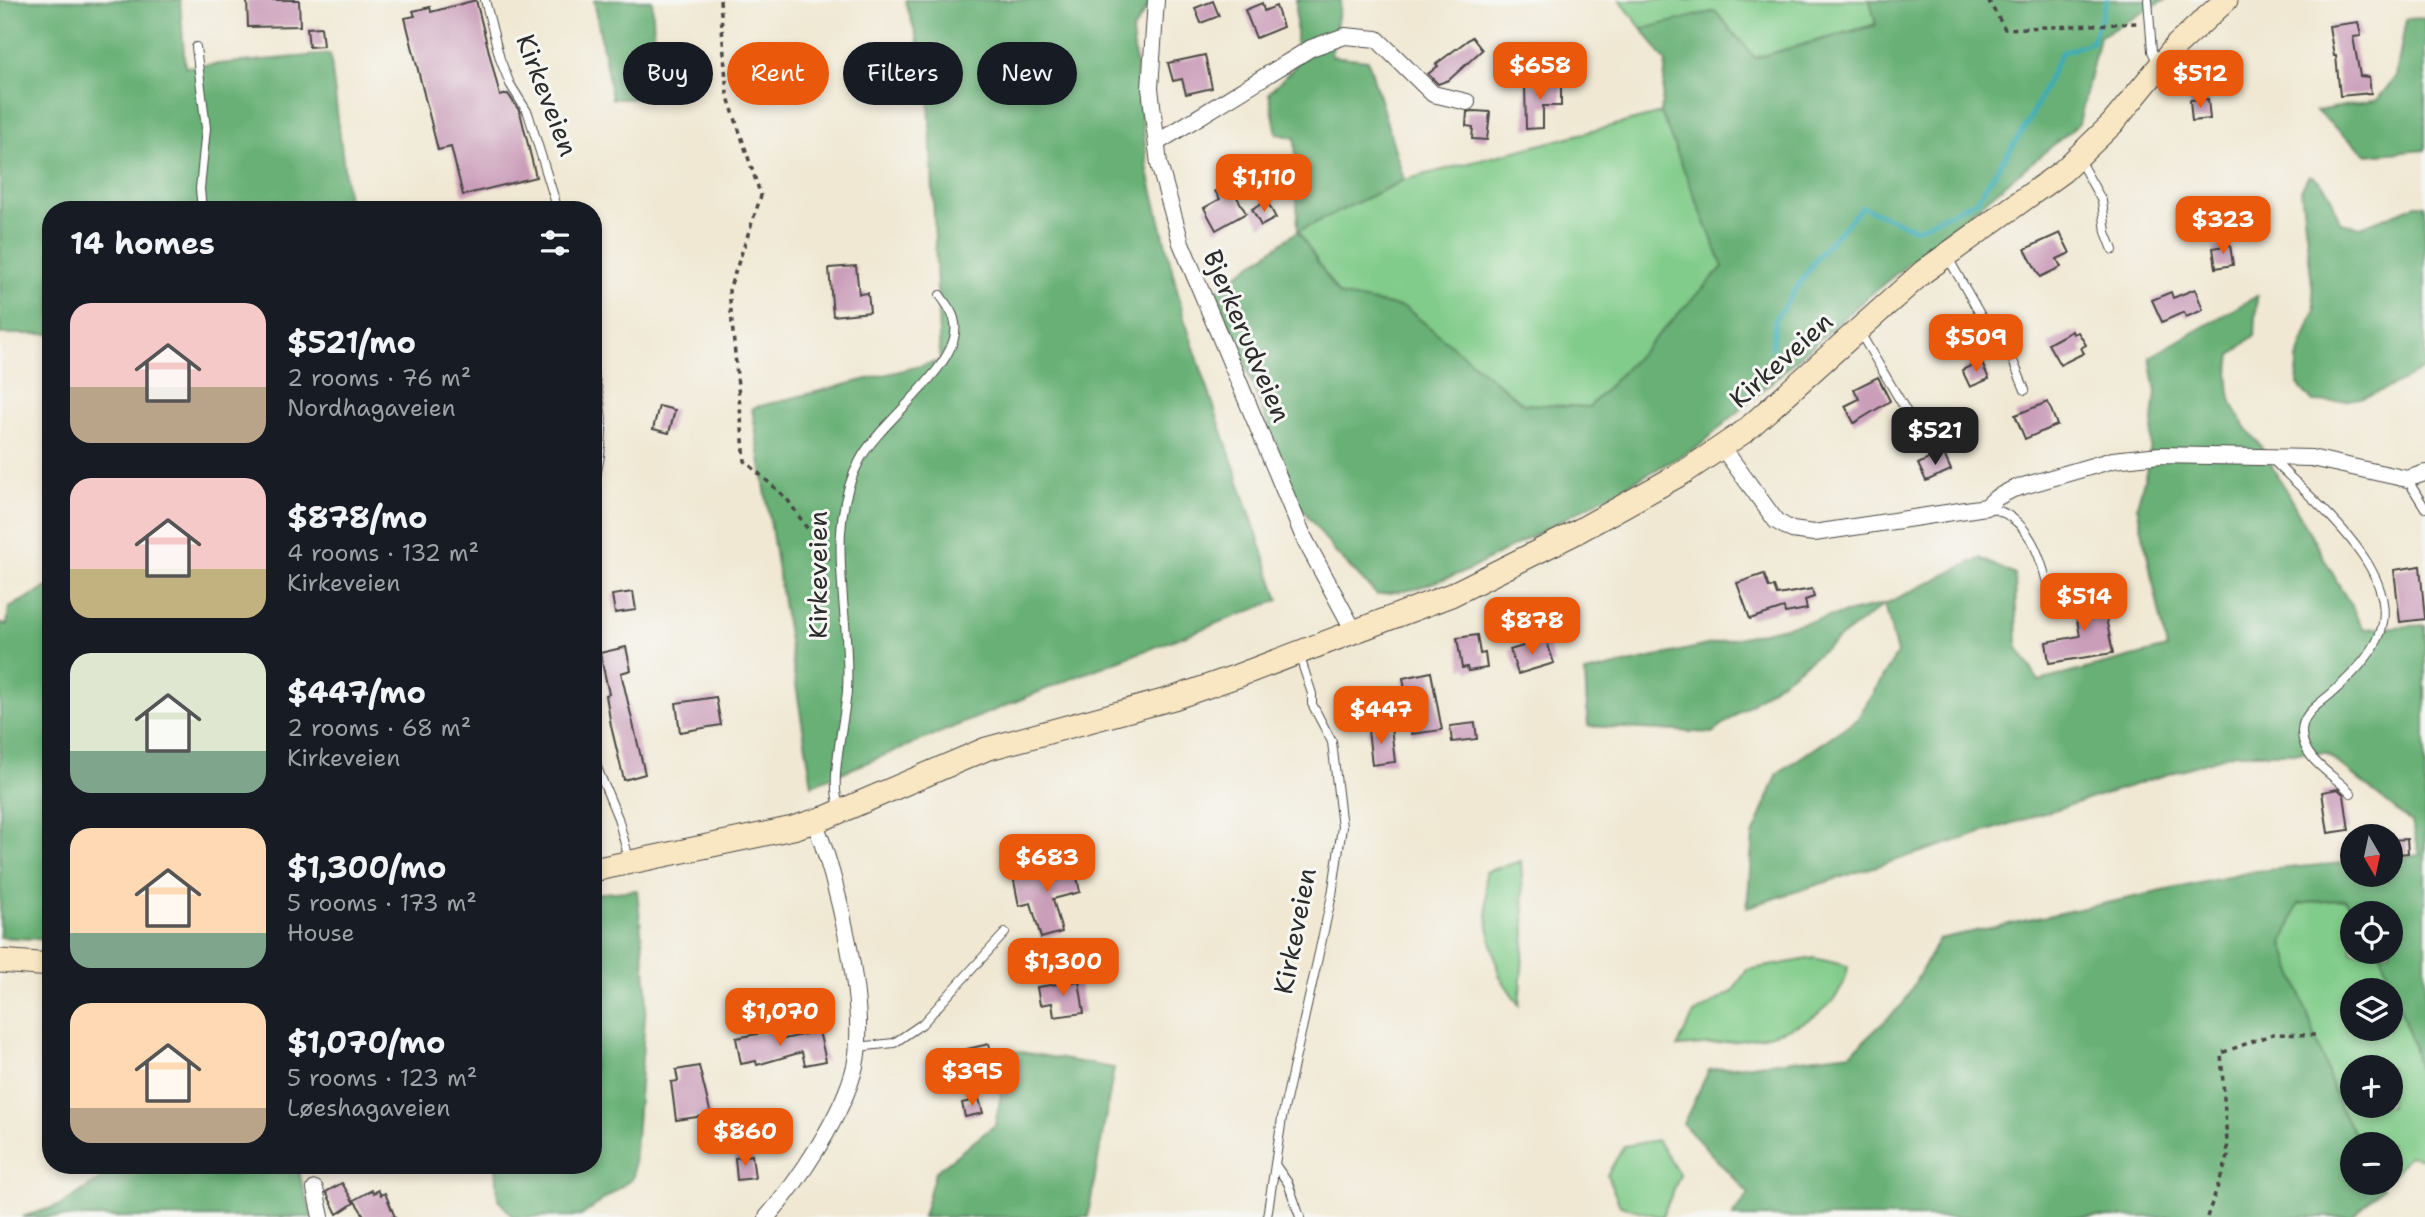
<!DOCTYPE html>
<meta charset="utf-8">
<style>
:root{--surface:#171b24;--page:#242831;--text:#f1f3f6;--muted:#9ea1a6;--accent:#ea580c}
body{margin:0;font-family:"Shantell Sans",sans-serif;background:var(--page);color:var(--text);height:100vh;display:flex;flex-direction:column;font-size:26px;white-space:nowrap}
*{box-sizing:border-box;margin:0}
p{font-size:23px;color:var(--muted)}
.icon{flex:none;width:38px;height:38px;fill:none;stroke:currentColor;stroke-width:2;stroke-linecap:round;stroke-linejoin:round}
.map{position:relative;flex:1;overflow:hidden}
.side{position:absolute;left:42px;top:201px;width:560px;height:973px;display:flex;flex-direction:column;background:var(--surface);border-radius:28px;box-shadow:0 4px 10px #0003}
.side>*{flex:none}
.top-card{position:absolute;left:623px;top:42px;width:665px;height:63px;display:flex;gap:14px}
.needle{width:46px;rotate:171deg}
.fabs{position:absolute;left:2340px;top:824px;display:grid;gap:14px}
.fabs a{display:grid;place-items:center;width:63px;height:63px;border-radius:50%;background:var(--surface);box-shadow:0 4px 10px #0003;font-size:35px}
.price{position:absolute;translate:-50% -60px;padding:0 16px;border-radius:14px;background:var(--accent);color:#fff;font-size:23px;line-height:46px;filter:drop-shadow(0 2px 4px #0008)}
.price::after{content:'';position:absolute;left:50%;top:42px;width:21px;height:16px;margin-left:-10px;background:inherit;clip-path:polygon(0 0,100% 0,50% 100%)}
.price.selected{background:#222;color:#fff}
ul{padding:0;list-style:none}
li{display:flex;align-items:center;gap:21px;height:175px;padding:0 28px}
li span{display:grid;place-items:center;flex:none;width:196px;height:140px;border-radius:21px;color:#555}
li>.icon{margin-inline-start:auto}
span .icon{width:84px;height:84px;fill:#fffc;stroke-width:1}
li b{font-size:30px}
h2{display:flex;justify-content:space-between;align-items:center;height:84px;padding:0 28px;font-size:30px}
.pill{padding:0 24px;border-radius:32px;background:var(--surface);box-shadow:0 4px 10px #0003;font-size:24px;line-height:63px}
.pill.selected{background:var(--accent);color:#fff}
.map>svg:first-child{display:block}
.green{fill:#81cc8a;stroke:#567c5a;stroke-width:2;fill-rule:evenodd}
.forest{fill:#68b076;stroke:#4a6e50;stroke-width:2}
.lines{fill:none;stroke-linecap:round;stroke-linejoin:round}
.stream{stroke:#3cadb6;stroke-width:5}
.building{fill:#ca9db9}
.lane-casing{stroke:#494744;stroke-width:10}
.street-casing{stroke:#494744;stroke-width:18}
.secondary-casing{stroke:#494744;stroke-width:25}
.path{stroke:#494744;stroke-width:3.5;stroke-dasharray:5 5;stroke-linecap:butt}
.lane{stroke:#fff;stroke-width:8}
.street{stroke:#fff;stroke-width:16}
.secondary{stroke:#f9e7c3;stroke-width:23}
.labels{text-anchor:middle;stroke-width:6;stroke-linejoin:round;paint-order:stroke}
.street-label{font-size:26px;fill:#2b2b2b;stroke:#f6f6f2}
</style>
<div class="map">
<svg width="2425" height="1217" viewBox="0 0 2425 1217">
<rect width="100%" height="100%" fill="#f6f6f2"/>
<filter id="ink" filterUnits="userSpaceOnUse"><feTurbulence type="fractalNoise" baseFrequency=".0143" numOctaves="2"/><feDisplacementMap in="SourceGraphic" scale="14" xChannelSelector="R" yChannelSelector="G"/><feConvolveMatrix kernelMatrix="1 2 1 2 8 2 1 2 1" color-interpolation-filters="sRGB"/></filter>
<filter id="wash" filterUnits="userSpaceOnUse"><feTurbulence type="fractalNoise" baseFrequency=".00686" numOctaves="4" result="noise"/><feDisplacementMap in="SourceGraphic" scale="28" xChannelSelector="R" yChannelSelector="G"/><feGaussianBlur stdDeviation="1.57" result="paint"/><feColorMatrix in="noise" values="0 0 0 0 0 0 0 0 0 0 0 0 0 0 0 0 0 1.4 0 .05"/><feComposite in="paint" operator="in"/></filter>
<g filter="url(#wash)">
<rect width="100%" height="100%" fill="#f0e8d3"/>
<g class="green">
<path d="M1620 0H1870L1876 24 1755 58 1715 11 1642 29Z"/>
<path d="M1661 113 1724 267 1590 407 1523 404 1406 309 1339 295 1298 231 1404 180Z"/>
<path d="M1521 861 1525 932 1519 1005 1499 975 1488 926 1485 872Z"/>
<path d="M2345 899 2357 913 2352 914V952H2380L2412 1042 2425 1094V1158L2409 1155 2391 1178 2390 1144H2360L2340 1108 2283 944 2298 904ZM2352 990H2390V1029H2352ZM2352 1068H2390V1106H2352Z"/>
<path d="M1814 958 1848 966C1840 1037 1731 1043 1677 1047L1694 1014 1732 992 1747 970Z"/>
<path d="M1657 1140 1680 1175 1662 1217 1620 1206 1607 1175 1624 1146Z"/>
</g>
<g class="forest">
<path d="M0 0H180L185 67 330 54 349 210H51V334H0Z"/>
<path d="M594 0H652L658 98 612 99Z"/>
<path d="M905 0H1152L1132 32 1148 172 1184 318 1279 600 1078 676 812 785 752 408 940 361 928 73Z"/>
<path d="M1296 0H1341L1331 56 1368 60 1404 180 1298 231 1339 295 1406 308 1523 404 1589 407 1723 267 1661 113 1666 62 1642 29 1715 11 1755 58 1876 25 1870 0H2165L2099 37 2079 124 1865 299 1698 447 1469 570 1415 589 1377 595 1335 552 1299 504 1216 290 1298 231 1295 138 1277 134 1269 93 1296 65Z"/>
<path d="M2425 18V150L2367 155 2316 111 2377 100 2396 76 2406 19Z"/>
<path d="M2309 175C2329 183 2333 203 2340 222L2361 227 2416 205H2425V368C2386 391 2360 404 2313 402L2298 385 2297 360 2315 310 2301 190Z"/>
<path d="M2257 296 2255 335 2231 355C2224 397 2233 413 2260 445L2364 629 2425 625V1094L2412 1042 2380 952H2390V914L2357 913 2345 899 2298 904 2283 944 2340 1108 2360 1144H2352V1183H2381L2383 1187 2352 1217H1732L1749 1194 1683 1124 1709 1070 1851 1053 1903 1004 1939 939 2256 871 2352 862V875H2390L2391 858 2420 855 2412 823 2326 753H2235L1747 907 1753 836 1778 773 1857 719 1897 654 1885 604 1712 733 1588 726 1585 673 1885 604 1980 558 2015 575 2017 646 2039 681 2167 648 2137 506 2149 461 2156 392 2150 357Z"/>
<path d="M51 585V940L0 937V623L7 625 9 608Z"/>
<path d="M637 890 647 990 633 1178 581 1216 513 1217 498 1199 496 1166H593V894Z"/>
<path d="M1010 1050 1114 1068 1088 1217H923L935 1172 995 1125Z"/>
<path d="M116 1166H297L312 1217H22L61 1205 116 1169Z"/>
</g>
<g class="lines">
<path class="stream" d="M1772 348 1775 319 1821 252 1862 207 1916 229 1976 201 2028 123 2061 53 2092 42 2107 0"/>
</g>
<g id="blocks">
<g class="building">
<path d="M247 0H299L300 26 248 27Z"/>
<path d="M476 0 500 96 508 94 520 112 536 177 463 195 451 147 438 150 405 18 415 16 413 11 430 7 431 12Z"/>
<path d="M1213 1 1219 16 1201 23 1195 8Z"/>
<path d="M1262 3 1264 11 1276 6 1283 27 1256 38 1245 10Z"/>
<path d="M2358 22 2361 36 2353 37 2360 76 2369 77 2371 93 2340 96 2336 56H2334L2329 26Z"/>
<path d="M321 27 323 46 309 47 307 28Z"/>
<path d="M1472 37 1482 50 1449 80 1438 84 1428 74 1438 66 1436 64Z"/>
<path d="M1205 55 1212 88 1186 94 1182 79 1173 81 1168 63Z"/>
<path d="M1525 84H1561V106H1543V128L1526 129Z"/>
<path d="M2208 99 2210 119 2192 121 2190 100Z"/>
<path d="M1474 111 1490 112 1487 140 1472 139 1473 127 1466 126 1467 112Z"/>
<path d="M1229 183 1246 213 1216 230 1204 208 1220 199 1215 191Z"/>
<path d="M1267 201 1276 218 1261 226 1252 209Z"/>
<path d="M2060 233 2070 253 2057 259 2061 267 2040 277 2025 249Z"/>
<path d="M2230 245 2233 265 2216 268 2213 248Z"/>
<path d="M856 266 859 294 868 293 870 312 833 316 829 268Z"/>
<path d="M2195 289 2203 310 2186 317 2184 312 2162 322 2152 300 2171 292 2173 298Z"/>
<path d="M2072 331 2073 334 2078 332 2086 345 2081 348 2084 353 2060 365 2048 344Z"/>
<path d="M1981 361 1989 379 1970 387 1962 370Z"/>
<path d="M1878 377 1890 401 1854 423 1845 406 1859 399 1854 389Z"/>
<path d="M2048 402 2057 425 2025 439 2015 415Z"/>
<path d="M659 406 675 410 669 433 653 429Z"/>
<path d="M1943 452 1951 470 1926 481 1918 464Z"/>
<path d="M2420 566 2425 619 2400 622 2394 570Z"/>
<path d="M1764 574 1769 588 1774 587 1777 595 1812 589 1814 597 1805 600 1807 609 1785 613 1784 608 1750 619 1737 583Z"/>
<path d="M633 592 636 610 615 613 612 595Z"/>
<path d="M2101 593 2113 653 2049 663 2046 642 2080 636 2073 598Z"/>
<path d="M1477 635 1480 654 1485 653 1487 668 1468 671 1467 667 1462 668 1457 638Z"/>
<path d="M1546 639 1554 663 1518 674 1510 650Z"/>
<path d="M626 647 631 670 621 673 645 774 624 780 611 726 606 695 609 694 600 653Z"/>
<path d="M1431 672 1442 730 1412 734 1403 678Z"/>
<path d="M716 697 721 725 680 732 676 703Z"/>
<path d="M1475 723 1477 739 1452 742 1450 726Z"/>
<path d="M1391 727 1395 762 1372 765 1368 730Z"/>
<path d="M2338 789 2344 795 2349 830 2328 833 2322 792Z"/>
<path d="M2407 839 2408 853 2390 855V840Z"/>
<path d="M1074 863 1080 892 1053 899 1062 932 1041 938 1031 903 1019 906 1013 876Z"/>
<path d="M1079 981 1084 1013 1054 1017 1052 1003 1040 1005 1037 987Z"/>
<path d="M778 1030 780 1040 819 1031 826 1061 805 1065 802 1052 757 1065 756 1061 741 1064 736 1038Z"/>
<path d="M989 1044 994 1064 972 1069 967 1049Z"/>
<path d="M699 1066 711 1115 676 1120 671 1082 678 1081 676 1070Z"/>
<path d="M979 1099 983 1113 965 1117 962 1103Z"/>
<path d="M752 1155 755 1178 737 1180 735 1158Z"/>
<path d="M342 1183 354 1203 337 1214 326 1192Z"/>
<path d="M372 1190 374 1193 378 1190 381 1195 385 1193 395 1217H365L354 1200Z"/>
</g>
</g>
</g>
<g filter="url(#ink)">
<use href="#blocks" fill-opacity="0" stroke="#494744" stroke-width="2"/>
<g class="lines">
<defs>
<g id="lane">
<path d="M485 0 500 59 510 84 528 113 558 210"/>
<path d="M2148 0 2152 51 2157 62"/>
<path d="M196 47 206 128 200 189 202 210"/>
<path d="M2078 158 2102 201 2106 232 2113 250"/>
<path d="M1947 256 1989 330 2011 356 2025 390"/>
<path d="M1859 331 1924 441"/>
<path d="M593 372C606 414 604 447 593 489"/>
<path d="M2272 459C2309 498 2404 570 2380 634 2372 655 2350 677 2333 692 2321 703 2301 713 2302 733 2303 761 2335 775 2351 793"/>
<path d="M2407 479 2425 508"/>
<path d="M1986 507C2030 515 2042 559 2050 596"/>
<path d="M593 758 618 818 629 859"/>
<path d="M840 808C828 784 845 720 847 691 852 615 822 530 860 460 880 421 962 365 955 323 954 313 946 304 940 295"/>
<path d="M857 1047 894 1043 922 1024 1005 933"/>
<path d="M1276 1166 1288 1183 1300 1217"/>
<path d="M1267 1217 1282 1118 1332 895 1342 827 1332 742 1312 704V694L1299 654"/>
</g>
<g id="street">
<path d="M1156 0 1150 88 1159 164 1181 243 1304 538 1355 633"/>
<path d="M1158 142 1311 48 1345 36 1377 39 1433 94 1467 102"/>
<path d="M1722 447 1776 521 1792 530 1814 533 1986 507 1996 498 2013 489 2113 460 2160 455 2311 458 2407 479 2425 473"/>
<path d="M315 1189 321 1217"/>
<path d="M767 1217C799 1181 844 1113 855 1066 868 1008 837 876 814 821"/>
</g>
<g id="secondary">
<path d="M593 870 793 828 827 817 986 749 1174 698 1237 676 1451 595 1573 534 1686 471 1745 431 1923 272 2063 171 2112 124 2177 45 2226 0"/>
<path d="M0 961 51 965"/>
</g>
</defs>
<use href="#lane" class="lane-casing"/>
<use href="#street" class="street-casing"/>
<use href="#secondary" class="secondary-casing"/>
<g class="path">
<path d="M720 0 727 94 761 196 729 290 745 461 787 499 829 560"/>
<path d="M1988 0 2005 29 2137 23"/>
<path d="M2207 1217 2228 1157 2221 1053 2273 1034 2315 1035"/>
</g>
<use href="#lane" class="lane"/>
<use href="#street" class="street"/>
<use href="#secondary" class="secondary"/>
</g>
</g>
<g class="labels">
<g class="street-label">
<text transform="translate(547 95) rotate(69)" y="9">Kirkeveien</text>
<text transform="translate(1247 336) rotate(67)" y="9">Bjerkerudveien</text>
<text transform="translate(1781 360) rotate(-42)" y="9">Kirkeveien</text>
<text transform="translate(818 575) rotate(-90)" y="9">Kirkeveien</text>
<text transform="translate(1295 931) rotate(-79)" y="9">Kirkeveien</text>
</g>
</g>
</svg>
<div class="fabs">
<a><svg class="needle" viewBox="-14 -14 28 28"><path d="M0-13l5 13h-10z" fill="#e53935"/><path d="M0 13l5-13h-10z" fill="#9ea1a6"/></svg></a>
<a><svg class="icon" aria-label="locate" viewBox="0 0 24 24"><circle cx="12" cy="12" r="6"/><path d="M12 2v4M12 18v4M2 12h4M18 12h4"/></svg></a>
<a><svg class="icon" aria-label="layers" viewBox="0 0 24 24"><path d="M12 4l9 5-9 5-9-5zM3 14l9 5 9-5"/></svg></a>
<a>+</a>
<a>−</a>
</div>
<b class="price" style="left:1540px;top:102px">$658</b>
<b class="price" style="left:2200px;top:110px">$512</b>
<b class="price" style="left:1264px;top:214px">$1,110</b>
<b class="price" style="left:2223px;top:256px">$323</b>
<b class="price" style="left:1976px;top:374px">$509</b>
<b class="price selected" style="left:1935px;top:467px">$521</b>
<b class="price" style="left:2084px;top:633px">$514</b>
<b class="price" style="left:1532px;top:657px">$878</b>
<b class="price" style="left:1381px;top:746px">$447</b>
<b class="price" style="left:1047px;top:894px">$683</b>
<b class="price" style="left:1063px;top:998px">$1,300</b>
<b class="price" style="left:780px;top:1048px">$1,070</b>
<b class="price" style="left:972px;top:1108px">$395</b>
<b class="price" style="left:745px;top:1168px">$860</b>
<div class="top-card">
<a class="pill">Buy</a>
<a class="pill selected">Rent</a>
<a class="pill">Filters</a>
<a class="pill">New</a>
</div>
<section class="side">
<h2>14 homes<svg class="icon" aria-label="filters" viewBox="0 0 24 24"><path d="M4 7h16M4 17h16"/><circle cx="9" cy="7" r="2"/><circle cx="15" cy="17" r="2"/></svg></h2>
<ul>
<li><span style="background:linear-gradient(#f6c9c9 60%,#b9a48a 0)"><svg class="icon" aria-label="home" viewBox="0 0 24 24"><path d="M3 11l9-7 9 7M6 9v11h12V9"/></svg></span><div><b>$521/mo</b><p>2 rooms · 76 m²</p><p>Nordhagaveien</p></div></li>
<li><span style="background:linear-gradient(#f6c9c9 65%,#c2b280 0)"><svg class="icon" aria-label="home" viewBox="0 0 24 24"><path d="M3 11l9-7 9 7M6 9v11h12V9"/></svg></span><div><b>$878/mo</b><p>4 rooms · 132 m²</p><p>Kirkeveien</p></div></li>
<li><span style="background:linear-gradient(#dfe7d0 70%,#7fa58c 0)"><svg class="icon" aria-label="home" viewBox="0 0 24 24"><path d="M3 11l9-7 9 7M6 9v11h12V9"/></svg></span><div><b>$447/mo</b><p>2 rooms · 68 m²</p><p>Kirkeveien</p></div></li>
<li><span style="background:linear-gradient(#ffd9b3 75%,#7fa58c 0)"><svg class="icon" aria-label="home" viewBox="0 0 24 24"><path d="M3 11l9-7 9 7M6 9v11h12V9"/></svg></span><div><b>$1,300/mo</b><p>5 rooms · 173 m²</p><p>House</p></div></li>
<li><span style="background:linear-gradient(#ffd9b3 75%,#b9a48a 0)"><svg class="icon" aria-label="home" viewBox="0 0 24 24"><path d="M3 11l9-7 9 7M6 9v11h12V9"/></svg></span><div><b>$1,070/mo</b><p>5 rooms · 123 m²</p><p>Løeshagaveien</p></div></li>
</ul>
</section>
</div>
